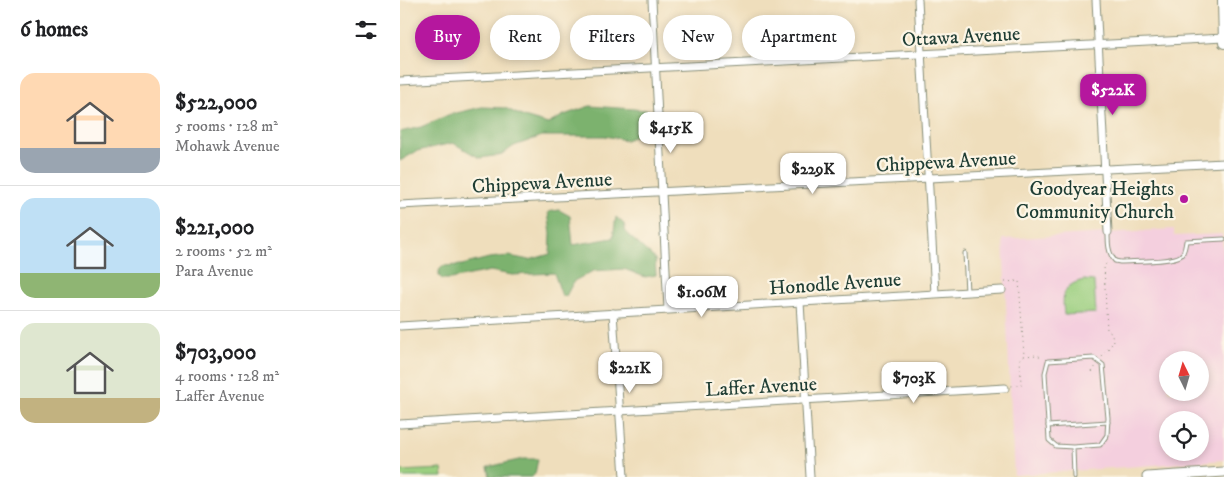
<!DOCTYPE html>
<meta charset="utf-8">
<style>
:root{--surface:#fff;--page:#f6f6f6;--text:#202124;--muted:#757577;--line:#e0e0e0;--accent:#b5179e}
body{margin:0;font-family:"IM FELL DW Pica",serif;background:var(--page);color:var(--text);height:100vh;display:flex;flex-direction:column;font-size:19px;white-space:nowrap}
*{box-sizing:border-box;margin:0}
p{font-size:16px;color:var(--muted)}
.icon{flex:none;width:28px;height:28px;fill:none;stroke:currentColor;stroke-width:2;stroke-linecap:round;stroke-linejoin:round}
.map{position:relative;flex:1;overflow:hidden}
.drawer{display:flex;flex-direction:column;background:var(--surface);width:400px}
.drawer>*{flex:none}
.guide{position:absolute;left:15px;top:15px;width:475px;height:45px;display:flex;gap:10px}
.needle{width:32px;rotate:355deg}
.controls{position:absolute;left:759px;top:351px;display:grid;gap:10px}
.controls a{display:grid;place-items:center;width:50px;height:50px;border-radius:50%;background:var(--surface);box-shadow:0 2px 8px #0003;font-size:25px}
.price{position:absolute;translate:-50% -42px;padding:0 11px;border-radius:10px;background:#fff;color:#222;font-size:16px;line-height:32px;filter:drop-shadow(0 1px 2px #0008)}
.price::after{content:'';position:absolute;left:50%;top:30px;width:15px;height:11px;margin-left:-8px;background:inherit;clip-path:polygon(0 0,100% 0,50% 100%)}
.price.selected{background:var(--accent);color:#fff}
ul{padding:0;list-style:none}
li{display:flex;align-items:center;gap:15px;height:125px;padding:0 20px}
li+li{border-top:1px solid var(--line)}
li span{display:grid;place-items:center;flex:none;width:140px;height:100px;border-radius:15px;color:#555}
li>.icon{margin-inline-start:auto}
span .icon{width:60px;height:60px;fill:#fffc;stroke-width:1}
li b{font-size:21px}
h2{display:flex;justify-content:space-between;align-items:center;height:60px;padding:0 20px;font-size:21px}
.tag{padding:0 18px;border-radius:22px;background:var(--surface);box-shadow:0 2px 8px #0003;font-size:18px;line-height:45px}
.tag.selected{background:var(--accent);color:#fff}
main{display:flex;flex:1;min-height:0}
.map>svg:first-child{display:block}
.built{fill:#f4cfde;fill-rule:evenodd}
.green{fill:#9bcf80;stroke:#5d865a}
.forest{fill:#7cb26e;stroke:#4e7851}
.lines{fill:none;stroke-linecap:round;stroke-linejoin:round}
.service-casing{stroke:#878e78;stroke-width:5}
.minor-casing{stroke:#878e78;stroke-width:9}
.tertiary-casing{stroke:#878e78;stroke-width:11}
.secondary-casing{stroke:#878e78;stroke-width:12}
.path{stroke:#878e78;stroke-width:1;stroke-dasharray:1 4;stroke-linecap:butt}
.service{stroke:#fff;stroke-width:3}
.minor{stroke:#fff;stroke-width:7}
.tertiary{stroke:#fff;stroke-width:9}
.secondary{stroke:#fff;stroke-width:10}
.poi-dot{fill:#b5179e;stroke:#fcf5e5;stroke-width:2}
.labels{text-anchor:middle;stroke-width:4.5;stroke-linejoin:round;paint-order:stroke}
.street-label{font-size:20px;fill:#1f3d34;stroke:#fcf5e5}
.poi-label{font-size:20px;fill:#1f3d34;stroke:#fcf5e5;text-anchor:end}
</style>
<main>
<section class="drawer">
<h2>6 homes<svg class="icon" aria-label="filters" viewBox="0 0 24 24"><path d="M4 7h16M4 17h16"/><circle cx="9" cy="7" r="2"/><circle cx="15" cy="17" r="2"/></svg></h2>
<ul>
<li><span style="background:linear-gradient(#ffd9b3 75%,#9aa5b1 0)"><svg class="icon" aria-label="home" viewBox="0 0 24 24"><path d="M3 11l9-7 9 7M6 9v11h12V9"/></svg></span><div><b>$522,000</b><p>5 rooms · 128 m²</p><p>Mohawk Avenue</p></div></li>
<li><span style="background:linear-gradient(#bfe0f5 75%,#8fb573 0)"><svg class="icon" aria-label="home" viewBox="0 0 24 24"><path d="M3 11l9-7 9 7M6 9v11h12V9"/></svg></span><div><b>$221,000</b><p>2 rooms · 52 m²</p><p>Para Avenue</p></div></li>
<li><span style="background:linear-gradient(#dfe7d0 75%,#c2b280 0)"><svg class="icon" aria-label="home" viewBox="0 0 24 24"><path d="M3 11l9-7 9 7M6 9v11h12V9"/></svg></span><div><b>$703,000</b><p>4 rooms · 128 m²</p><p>Laffer Avenue</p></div></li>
</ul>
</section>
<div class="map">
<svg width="824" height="477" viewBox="0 0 824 477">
<rect width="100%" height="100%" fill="#fcf5e5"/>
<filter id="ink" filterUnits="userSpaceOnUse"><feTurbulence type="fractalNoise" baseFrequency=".02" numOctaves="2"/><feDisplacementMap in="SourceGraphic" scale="10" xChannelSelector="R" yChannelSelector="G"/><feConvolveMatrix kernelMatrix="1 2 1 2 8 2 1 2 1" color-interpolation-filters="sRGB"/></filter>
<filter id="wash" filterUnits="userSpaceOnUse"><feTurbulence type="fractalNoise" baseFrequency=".0096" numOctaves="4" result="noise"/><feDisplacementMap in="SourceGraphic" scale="20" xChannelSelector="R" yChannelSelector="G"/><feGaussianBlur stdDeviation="1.12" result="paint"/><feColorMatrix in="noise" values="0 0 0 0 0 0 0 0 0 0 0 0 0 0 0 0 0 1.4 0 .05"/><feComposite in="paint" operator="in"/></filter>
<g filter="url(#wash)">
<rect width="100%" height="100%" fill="#efdebc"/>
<path class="built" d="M774 229V236L822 234 824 269V460L614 475 603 239ZM768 360H800V392H768ZM768 420H800V452H768Z"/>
<g class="green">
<path d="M684 280 694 281 696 313 664 315C662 295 662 285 684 280Z"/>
<path d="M42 469 43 477H0V471Z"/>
</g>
<g class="forest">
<path d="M190 106 248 110V122L241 133 226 140 205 136H142L114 146 101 155 80 158 53 143 17 151 0 161V132L21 127 48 115 82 107 105 108 124 117 148 124 164 115Z"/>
<path d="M159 210 170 216 173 245 213 238 216 217 224 224 226 233 255 259 256 275 245 277 224 269 193 271 174 281 166 296H162L154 273 112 275 90 271 51 279H42L39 276V271L42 266 62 265 89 258 109 256 129 260 150 254 151 234 148 212Z"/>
<path d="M123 459H138L135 474 132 477H90L88 467Z"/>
</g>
</g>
<g filter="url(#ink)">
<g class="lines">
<defs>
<g id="service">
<path d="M708 233C708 243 708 253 715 261L720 262C732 261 771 262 780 256 785 253 785 246 786 241L824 239"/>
<path d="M565 253 567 292"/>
<path d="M648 426 708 422"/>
<path d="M673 447 656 446 649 440 645 373 648 361 694 358 703 365 708 418 707 435 700 445 673 447 674 477"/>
</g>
<g id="minor">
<path d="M252 0 268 309"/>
<path d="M518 0 535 293"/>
<path d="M696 0 708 232"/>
<path d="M0 81 824 38"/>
<path d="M0 205 824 163"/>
<path d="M400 302 410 477"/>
<path d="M213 313 224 477"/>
<path d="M0 326 602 290"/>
<path d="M0 424 605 388"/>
</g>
<path id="tertiary" d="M747 477 824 472"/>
<path id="secondary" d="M823 0 824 43"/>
</defs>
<use href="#service" class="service-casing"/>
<use href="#minor" class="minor-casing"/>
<use href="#tertiary" class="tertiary-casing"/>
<use href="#secondary" class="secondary-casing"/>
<g class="path">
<path d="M605 282 619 281 624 356 620 357 621 385 611 386"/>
<path d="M624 356 637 355 643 358"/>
<path d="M702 357 714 341 711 332 707 330 704 266 708 262"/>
<path d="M692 372 696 366"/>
</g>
<use href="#service" class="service"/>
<use href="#minor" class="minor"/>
<use href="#tertiary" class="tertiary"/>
<use href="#secondary" class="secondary"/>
</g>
</g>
<circle class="poi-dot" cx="784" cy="199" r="5"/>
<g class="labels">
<g class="street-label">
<text transform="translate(561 36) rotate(-3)" y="7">Ottawa Avenue</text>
<text transform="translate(546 161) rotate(-3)" y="7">Chippewa Avenue</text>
<text transform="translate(142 182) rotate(-3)" y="7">Chippewa Avenue</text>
<text transform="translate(435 283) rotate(-4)" y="7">Honodle Avenue</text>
<text transform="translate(361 386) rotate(-3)" y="7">Laffer Avenue</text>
</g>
<g class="poi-label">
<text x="774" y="195">Goodyear Heights<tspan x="774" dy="23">Community Church</tspan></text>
</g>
</g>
</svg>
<div class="controls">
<a><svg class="needle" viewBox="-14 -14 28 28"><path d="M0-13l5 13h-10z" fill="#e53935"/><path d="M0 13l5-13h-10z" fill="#757577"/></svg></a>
<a><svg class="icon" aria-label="locate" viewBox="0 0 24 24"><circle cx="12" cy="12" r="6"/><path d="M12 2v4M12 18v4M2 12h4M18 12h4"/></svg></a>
</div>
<b class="price selected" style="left:713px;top:116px">$522K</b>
<b class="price" style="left:271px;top:154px">$415K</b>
<b class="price" style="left:413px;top:195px">$229K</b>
<b class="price" style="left:302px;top:318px">$1.06M</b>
<b class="price" style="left:230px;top:394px">$221K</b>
<b class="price" style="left:514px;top:404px">$703K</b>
<div class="guide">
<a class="tag selected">Buy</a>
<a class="tag">Rent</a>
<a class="tag">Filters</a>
<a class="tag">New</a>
<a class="tag">Apartment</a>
</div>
</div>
</main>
